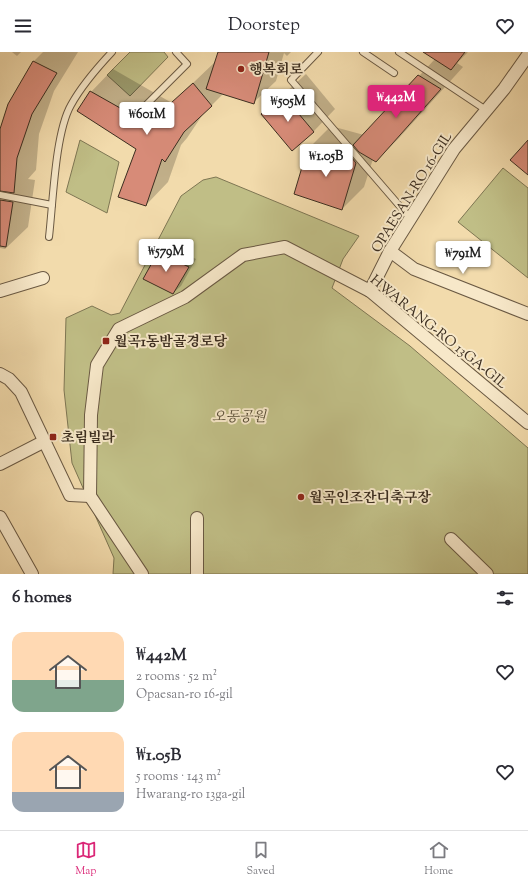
<!DOCTYPE html>
<meta charset="utf-8">
<style>
:root{--surface:#fff;--page:#f7f7f7;--text:#2b2b33;--muted:#7c7c81;--line:#e1e1e2;--accent:#db2777}
body{margin:0;font-family:"Sorts Mill Goudy","Noto Serif KR",serif;background:var(--page);color:var(--text);height:100vh;display:flex;flex-direction:column;font-size:15px;white-space:nowrap}
*{box-sizing:border-box;margin:0}
p{font-size:13px;color:var(--muted)}
.icon{flex:none;width:22px;height:22px;fill:none;stroke:currentColor;stroke-width:2;stroke-linecap:round;stroke-linejoin:round}
.map{position:relative;height:522px;overflow:hidden}
.panel{display:flex;flex-direction:column;background:var(--surface);flex:1}
.panel>*{flex:none}
.price{position:absolute;translate:-50% -34px;padding:0 9px;border-radius:4px;background:#fff;color:#222;font-size:13px;line-height:26px;filter:drop-shadow(0 1px 2px #0008)}
.price::after{content:'';position:absolute;left:50%;top:24px;width:12px;height:9px;margin-left:-6px;background:inherit;clip-path:polygon(0 0,100% 0,50% 100%)}
.price.selected{background:var(--accent);color:#fff}
ul{padding:0;list-style:none}
li{display:flex;align-items:center;gap:12px;height:100px;padding:0 12px}
li span{display:grid;place-items:center;flex:none;width:112px;height:80px;border-radius:12px;color:#555}
li>.icon{margin-inline-start:auto}
span .icon{width:48px;height:48px;fill:#fffc;stroke-width:1}
li b{font-size:17px}
h2{display:flex;justify-content:space-between;align-items:center;height:48px;padding:0 12px;font-size:17px}
header{display:flex;justify-content:space-between;align-items:center;height:52px;padding:0 12px;background:var(--surface);font-size:18px;font-weight:600}
.tab-bar{display:flex;justify-content:space-around;align-items:center;height:56px;border-top:1px solid var(--line);background:var(--surface);font-size:11px;color:var(--muted)}
.tab-bar a{display:grid;justify-items:center;gap:2px}
.tab-bar .selected{color:var(--accent)}
.map>svg:first-child{display:block}
.green{fill:#c0be86;stroke:#7e7653}
.shadow{fill:#0003}
.building{fill:#d78b78;stroke:#3c2e20}
.lines{fill:none;stroke-linecap:round;stroke-linejoin:round}
.service-casing{stroke:#6a5943;stroke-width:8}
.minor-casing{stroke:#6a5943;stroke-width:14}
.service{stroke:#f7e8c9;stroke-width:6}
.minor{stroke:#f7e8c9;stroke-width:12}
.poi-dot{fill:#8f2418;stroke:#f7e8c9;stroke-width:1.5}
.labels{text-anchor:middle;stroke-width:4;stroke-linejoin:round;paint-order:stroke}
.poi-label{font-size:14px;font-weight:bold;fill:#3c2e20;stroke:#f7e8c9;text-anchor:start}
.street-label{font-size:14px;fill:#3c2e20;stroke:#f7e8c9}
.park-label{font-size:14px;font-style:italic;fill:#564b34;stroke:#f7e8c9}
</style>
<header><svg class="icon" aria-label="menu" viewBox="0 0 24 24"><path d="M4 6h16M4 12h16M4 18h16"/></svg>Doorstep<svg class="icon" aria-label="heart" viewBox="0 0 24 24"><path d="M12 20l-8-8c-3-5 5-10 8-4 3-6 11-1 8 4z"/></svg></header>
<div class="map">
<svg width="528" height="522" viewBox="0 0 528 522">
<rect width="100%" height="100%" fill="#f2dbac"/>
<filter id="stains"><feTurbulence type="fractalNoise" baseFrequency=".005" numOctaves="4"/><feColorMatrix values="0 0 0 0 .2 0 0 0 0 .09 0 0 0 0 .02 0 0 0 .5 -.17"/></filter>
<radialGradient id="worn" r=".72"><stop offset=".6" stop-color="#630" stop-opacity="0"/><stop offset="1" stop-color="#630" stop-opacity=".3"/></radialGradient>
<g class="green">
<path d="M130 0H164L168 5 130 44 107 23Z"/>
<path d="M80 88 119 110 107 161 66 140Z"/>
<path d="M503 116 528 136V226L458 170Z"/>
<path d="M216 125 359 184 343 207 332 236 410 294 528 396V522H113L114 506 72 411 64 338 66 266 92 254 111 263 120 261 181 144 203 128Z"/>
</g>
<g class="shadow">
<path d="M12 0H21L17 4Z"/>
<path d="M43 0H78L54 39 39 82 36 118 28 127 35 128 28 175 5 197 0 196V80L9 53 34 9Z"/>
<path d="M219 0H291L287 4 284 1 276 29 253 51 223 42 203 62 187 86 181 93 168 130 146 153 138 96 91 40 113 17 172 51 215 10Z"/>
<path d="M433 0H468L457 11 463 15 399 86 376 109 373 107 364 135 342 157 309 96 331 74 364 83 435 7Z"/>
<path d="M306 22 335 57 313 80 262 62Z"/>
<path d="M167 193 196 207 181 234 173 241 145 227 159 200Z"/>
</g>
<g class="building">
<path d="M218 0H269L254 52 206 37Z"/>
<path d="M423 0H465L451 18Z"/>
<path d="M33 9 57 21 32 62 17 106 14 141 0 139V77L8 52Z"/>
<path d="M418 23 441 37 376 110 359 100 353 93Z"/>
<path d="M193 31 212 54 184 80 165 110 162 107 146 154 118 145 136 97 77 59 90 39 152 74 161 60Z"/>
<path d="M283 43 314 80 292 99 261 62Z"/>
<path d="M528 88V123L510 108Z"/>
<path d="M308 95 342 105 347 100 356 111 342 158 294 142Z"/>
<path d="M0 148 13 150 6 195 0 194Z"/>
<path d="M158 200 189 215 173 242 143 227Z"/>
</g>
<g class="lines">
<defs>
<g id="service">
<path d="M318 0 291 28 410 166"/>
<path d="M363 0 394 21"/>
<path d="M399 0 486 58"/>
<path d="M144 55 187 12 176 0"/>
<path d="M0 143 52 153"/>
<path d="M49 185C53 151 55 81 71 53 82 33 97 16 112 0"/>
</g>
<g id="minor">
<path d="M390 199 414 217 528 262"/>
<path d="M0 239 43 226"/>
<path d="M370 239 390 199 454 97 504 37 528 3"/>
<path d="M0 322 9 327 21 340 70 443 90 444"/>
<path d="M0 412 43 390"/>
<path d="M90 444 91 363 97 313 119 277 185 245 243 203 285 195 370 239 528 371"/>
<path d="M90 444 142 522"/>
<path d="M0 465 32 522"/>
<path d="M451 487 487 522"/>
<path d="M197 522V466"/>
</g>
</defs>
<use href="#service" class="service-casing"/>
<use href="#minor" class="minor-casing"/>
<use href="#service" class="service"/>
<use href="#minor" class="minor"/>
</g>
<g class="poi-dot">
<circle cx="241" cy="17" r="4"/>
<rect x="102" y="285" width="8" height="8" rx="2"/>
<rect x="49" y="381" width="8" height="8" rx="2"/>
<circle cx="301" cy="445" r="4"/>
</g>
<g class="labels">
<g class="poi-label">
<text x="249" y="22">행복회로</text>
<text x="114" y="294">월곡1동밤골경로당</text>
<text x="61" y="390">초림빌라</text>
<text x="309" y="450">월곡인조잔디축구장</text>
</g>
<g class="street-label">
<text transform="translate(411 140) rotate(-58)" y="5">OPAESAN-RO 16-GIL</text>
<text transform="translate(439 279) rotate(39)" y="5">HWARANG-RO 13GA-GIL</text>
</g>
<g class="park-label">
<text x="239" y="369">오동공원</text>
</g>
</g>
<rect width="100%" height="100%" filter="url(#stains)"/>
<rect width="100%" height="100%" fill="url(#worn)"/>
</svg>
<b class="price selected" style="left:396px;top:67px">₩442M</b>
<b class="price" style="left:288px;top:71px">₩505M</b>
<b class="price" style="left:147px;top:84px">₩601M</b>
<b class="price" style="left:326px;top:126px">₩1.05B</b>
<b class="price" style="left:166px;top:221px">₩579M</b>
<b class="price" style="left:463px;top:223px">₩791M</b>
</div>
<section class="panel">
<h2>6 homes<svg class="icon" aria-label="filters" viewBox="0 0 24 24"><path d="M4 7h16M4 17h16"/><circle cx="9" cy="7" r="2"/><circle cx="15" cy="17" r="2"/></svg></h2>
<ul>
<li><span style="background:linear-gradient(#ffd9b3 60%,#7fa58c 0)"><svg class="icon" aria-label="home" viewBox="0 0 24 24"><path d="M3 11l9-7 9 7M6 9v11h12V9"/></svg></span><div><b>₩442M</b><p>2 rooms · 52 m²</p><p>Opaesan-ro 16-gil</p></div><svg class="icon" aria-label="heart" viewBox="0 0 24 24"><path d="M12 20l-8-8c-3-5 5-10 8-4 3-6 11-1 8 4z"/></svg></li>
<li><span style="background:linear-gradient(#ffd9b3 75%,#9aa5b1 0)"><svg class="icon" aria-label="home" viewBox="0 0 24 24"><path d="M3 11l9-7 9 7M6 9v11h12V9"/></svg></span><div><b>₩1.05B</b><p>5 rooms · 143 m²</p><p>Hwarang-ro 13ga-gil</p></div><svg class="icon" aria-label="heart" viewBox="0 0 24 24"><path d="M12 20l-8-8c-3-5 5-10 8-4 3-6 11-1 8 4z"/></svg></li>
</ul>
</section>
<nav class="tab-bar">
<a class="selected"><svg class="icon" aria-label="map" viewBox="0 0 24 24"><path d="M3 6l6-2 6 2 6-2v14l-6 2-6-2-6 2zM9 4v14M15 6v14"/></svg>Map</a>
<a><svg class="icon" aria-label="saved" viewBox="0 0 24 24"><path d="M7 4h10v16l-5-4-5 4z"/></svg>Saved</a>
<a><svg class="icon" aria-label="home" viewBox="0 0 24 24"><path d="M3 11l9-7 9 7M6 9v11h12V9"/></svg>Home</a>
</nav>
